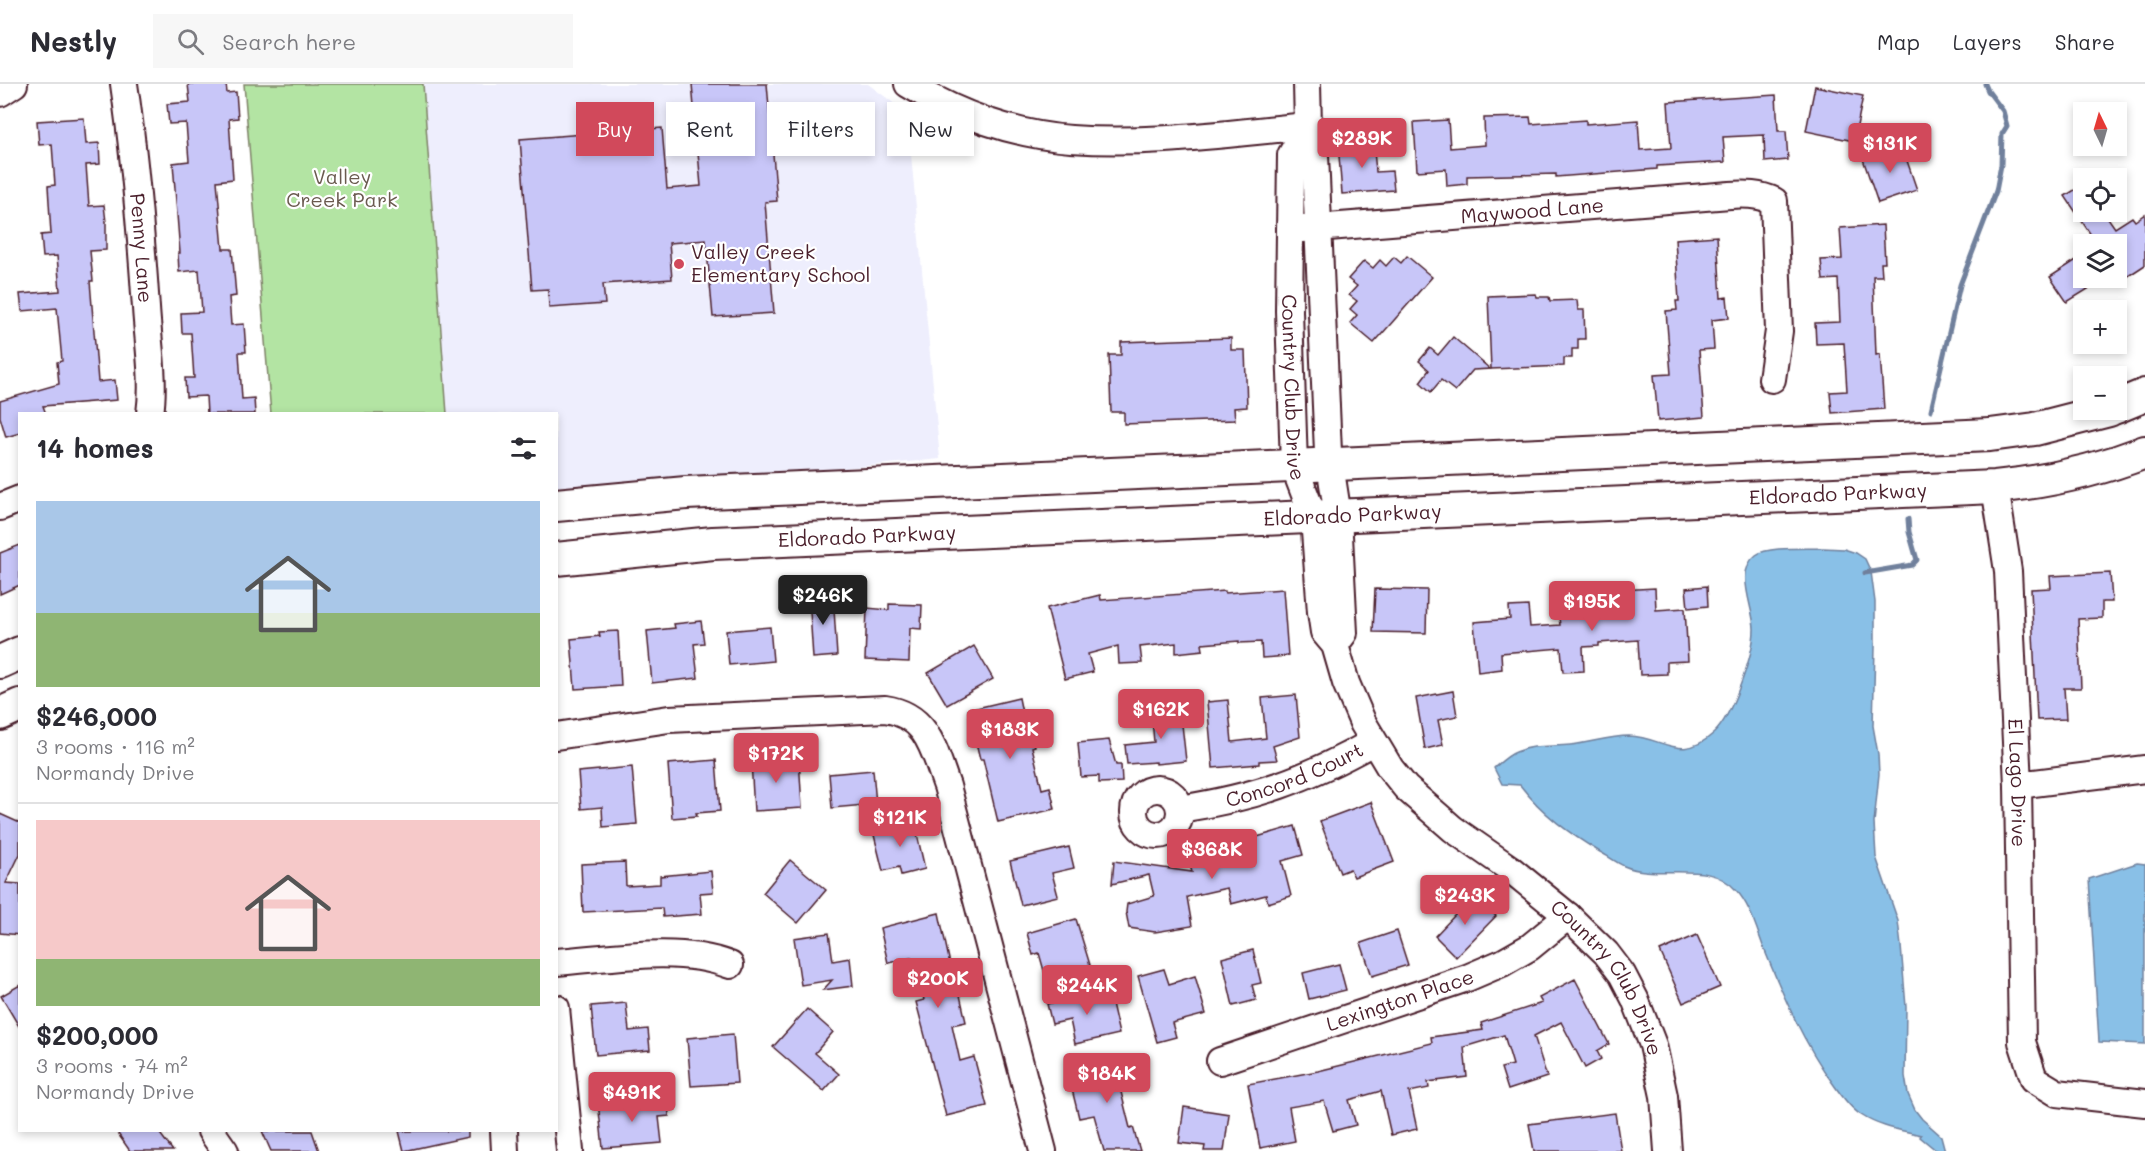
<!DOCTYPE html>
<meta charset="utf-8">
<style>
:root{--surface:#fff;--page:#f7f7f7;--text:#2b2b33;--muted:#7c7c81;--line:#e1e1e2;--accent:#d1495b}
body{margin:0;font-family:Mali,sans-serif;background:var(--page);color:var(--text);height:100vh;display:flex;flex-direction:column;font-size:22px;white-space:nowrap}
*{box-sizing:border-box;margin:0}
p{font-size:20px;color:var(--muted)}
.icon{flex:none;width:33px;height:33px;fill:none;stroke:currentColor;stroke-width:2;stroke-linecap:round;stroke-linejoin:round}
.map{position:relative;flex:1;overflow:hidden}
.drawer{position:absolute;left:18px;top:328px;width:540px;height:720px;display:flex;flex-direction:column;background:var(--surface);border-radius:0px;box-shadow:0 3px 9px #0003}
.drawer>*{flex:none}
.top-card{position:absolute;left:576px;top:18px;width:570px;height:54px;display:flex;gap:12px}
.needle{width:39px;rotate:355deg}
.buttons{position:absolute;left:2073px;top:18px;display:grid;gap:12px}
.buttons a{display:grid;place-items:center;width:54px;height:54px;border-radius:0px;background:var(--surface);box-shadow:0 3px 9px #0003;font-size:30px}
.price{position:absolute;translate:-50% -51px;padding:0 14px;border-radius:6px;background:var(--accent);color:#fff;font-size:20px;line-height:39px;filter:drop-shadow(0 2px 3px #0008)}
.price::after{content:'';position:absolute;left:50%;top:36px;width:18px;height:14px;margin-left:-9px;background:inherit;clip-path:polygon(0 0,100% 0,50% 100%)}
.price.current{background:#222;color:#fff}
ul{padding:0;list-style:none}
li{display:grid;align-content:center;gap:12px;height:318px;padding:0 18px}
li+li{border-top:2px solid var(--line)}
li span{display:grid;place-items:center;height:186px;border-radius:0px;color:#555}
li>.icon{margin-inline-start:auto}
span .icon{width:108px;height:108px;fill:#fffc;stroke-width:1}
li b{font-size:26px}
h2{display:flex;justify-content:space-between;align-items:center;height:72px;padding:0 18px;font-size:26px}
.pill{padding:0 21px;border-radius:0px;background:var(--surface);box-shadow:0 3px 9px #0003;font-size:21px;line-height:54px}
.pill.current{background:var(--accent);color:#fff}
header{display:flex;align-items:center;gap:36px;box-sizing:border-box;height:84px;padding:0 30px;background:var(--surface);border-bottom:2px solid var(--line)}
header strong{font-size:28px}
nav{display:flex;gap:33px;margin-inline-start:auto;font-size:21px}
.search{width:420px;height:54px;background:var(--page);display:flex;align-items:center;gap:15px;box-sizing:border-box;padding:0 21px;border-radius:0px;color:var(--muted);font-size:22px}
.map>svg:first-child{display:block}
.built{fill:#eeeefd}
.green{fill:#b3e4a3;stroke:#7e8267;stroke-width:1.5}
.water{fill:#89c0e7;stroke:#70809c;stroke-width:1.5}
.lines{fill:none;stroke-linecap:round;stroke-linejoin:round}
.stream{stroke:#70809c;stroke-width:5}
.building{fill:#c8c6f8;stroke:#4a1f2b;stroke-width:1.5}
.minor-casing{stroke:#4a1f2b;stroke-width:30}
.major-casing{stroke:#4a1f2b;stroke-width:36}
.minor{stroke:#fff;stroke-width:26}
.major{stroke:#fff;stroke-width:32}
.poi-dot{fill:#d1495b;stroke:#fff;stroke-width:2}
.labels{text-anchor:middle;stroke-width:4.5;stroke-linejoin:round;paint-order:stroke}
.park-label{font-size:20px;fill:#6a5a4f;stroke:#fff}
.street-label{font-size:20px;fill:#4a1f2b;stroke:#fff}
.poi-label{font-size:20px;fill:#4a1f2b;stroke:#fff;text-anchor:start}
</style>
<header>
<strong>Nestly</strong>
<div class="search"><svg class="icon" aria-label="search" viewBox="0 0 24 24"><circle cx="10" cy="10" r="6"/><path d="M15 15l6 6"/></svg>Search here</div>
<nav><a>Map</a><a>Layers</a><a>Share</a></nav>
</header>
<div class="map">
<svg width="2145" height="1067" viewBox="0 0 2145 1067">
<rect width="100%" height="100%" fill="#fff"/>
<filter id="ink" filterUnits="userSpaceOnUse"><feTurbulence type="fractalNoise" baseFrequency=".0167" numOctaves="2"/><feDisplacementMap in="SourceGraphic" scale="12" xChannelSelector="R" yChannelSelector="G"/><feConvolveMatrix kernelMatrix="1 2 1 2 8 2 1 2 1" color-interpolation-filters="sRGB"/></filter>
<g filter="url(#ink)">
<path class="built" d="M423 0H868L907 29 940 375 557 412 556 330H447Z"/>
<path class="green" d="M244 0H423L447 330H271Z"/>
<g class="water">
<path d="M1823 464 1844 465 1856 469 1865 475 1871 488 1875 518V563L1873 642 1878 670 1879 690 1874 739 1876 773 1898 837 1901 862 1906 923 1905 992 1908 1010 1915 1026 1922 1035 1941 1052 1945 1067H1937L1920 1053 1921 1051C1900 1046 1879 1043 1861 1031 1850 1024 1841 1011 1834 1001 1804 960 1784 914 1765 867 1757 847 1751 822 1736 806 1708 774 1659 797 1624 782 1615 778 1608 772 1600 768 1570 750 1542 730 1520 701L1502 700 1494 684C1501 678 1508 671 1516 668 1533 660 1552 663 1570 661 1590 659 1609 652 1629 652 1664 653 1680 680 1714 649 1732 632 1754 570 1754 545 1754 523 1734 488 1756 471 1768 462 1808 465 1823 464Z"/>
<path d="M2137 779 2145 780V960L2099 958 2089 795Z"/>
</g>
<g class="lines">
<g class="stream">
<path d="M1931 326 1960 201 1996 107 2001 81 2002 50 2007 42 2003 27 1988 7 1985 0"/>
<path d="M1865 489 1912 481 1917 476 1909 448 1908 435"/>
</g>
</g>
<g class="building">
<path d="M188 0H226L227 9 236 8 238 34 229 35 233 95 217 97 223 165H232L236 212 229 213 231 241 244 240 246 268H239L242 315 254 314 255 330H207L206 312 186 313 185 294H194L191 249H182L181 229 202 228 199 186 179 188 178 169H180L173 79 189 77 186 39 169 40 167 20 190 18Z"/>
<path d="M692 0H767L777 117 765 118 774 229 713 233 706 156 669 159 672 195 603 200 605 220 549 224 548 205 532 206 520 55 662 44 667 105 701 102Z"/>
<path d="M1815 2 1863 12 1854 57 1806 47Z"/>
<path d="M1776 11 1778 47H1786L1788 76 1765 78 1764 51 1723 53 1725 78 1657 82V85L1556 93V90L1467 92V100L1447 102 1446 85 1417 87 1414 38 1448 36 1450 64 1485 61 1484 34 1530 33 1531 40 1586 36V40L1638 36 1640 66 1671 64 1668 18Z"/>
<path d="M84 34 86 60 99 59 100 80 86 81 89 122 104 121 106 138V166L90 167 93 197H90L98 298 115 296 117 316 43 322 46 330H20V349L6 353 0 333V317L59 300 57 278 62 277 57 224 22 227 20 210 60 207 57 172 43 173 41 151 51 150 48 102 55 101 52 60 39 61 37 37Z"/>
<path d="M1373 56 1376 88 1392 87 1394 106 1342 110 1338 59Z"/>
<path d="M1902 62 1917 106 1878 119 1863 75Z"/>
<path d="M2084 100V128H2104L2115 144 2132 133 2135 137 2145 130V181L2116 200V160H2097L2065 112Z"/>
<path d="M1883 141 1885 179H1881L1882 192H1873L1876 271 1880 270 1884 325 1832 329 1830 308 1847 307 1844 259 1816 260 1815 239 1840 238 1838 195 1823 196 1821 176 1842 175 1840 144Z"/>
<path d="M1717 152 1721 214 1727 213 1729 234 1712 236 1714 265 1699 266 1704 333 1658 337 1654 291 1671 290 1666 227 1677 226 1676 217H1679L1675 155Z"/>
<path d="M2084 171V194H2106L2067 218 2050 193Z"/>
<path d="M1407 172 1432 193 1374 259 1350 239 1357 231 1350 225 1357 217 1349 211 1357 202 1348 195 1364 177 1373 184 1380 176 1386 182 1394 173 1401 179Z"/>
<path d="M1536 210 1537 213H1549L1550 217 1577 216 1578 226H1584L1585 255H1578V265H1572V274H1564V282L1491 285 1488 212Z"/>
<path d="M1453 253 1490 285 1473 286 1455 307 1441 296 1431 308 1420 298 1429 286 1419 277 1430 264 1438 271Z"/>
<path d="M1231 254V266H1245L1247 323 1234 324 1235 336 1124 340V328H1111L1109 271H1121V258Z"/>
<path d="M20 461V501L0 510V469Z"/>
<path d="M2110 489 2112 518H2102V534L2078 535 2081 604H2064L2066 635 2037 636 2031 505 2051 504 2050 492Z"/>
<path d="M1707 502 1708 522 1688 524 1686 504Z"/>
<path d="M1655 504 1656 526 1685 524 1688 577 1667 578V590L1640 591 1638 556 1599 559V562L1583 563 1584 587 1563 588 1561 564 1501 569 1502 585 1478 588 1474 538 1510 535 1509 523 1528 522 1530 543 1560 541 1559 534 1586 532 1584 508Z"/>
<path d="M1283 505 1288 572 1262 574 1261 558 1239 559V557L1202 560 1203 566 1176 569V559L1140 563 1142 579 1119 580 1118 562 1088 570 1093 588 1065 595 1047 524 1100 511 1101 516 1225 507V509Z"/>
<path d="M1375 505 1427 506 1426 549 1373 548Z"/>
<path d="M833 510 837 572 813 574 809 512Z"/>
<path d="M889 520 922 521 921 545 910 544 909 578 865 576 867 524 889 526Z"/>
<path d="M701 537 704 559 694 560 698 594 652 599 647 547 675 544 674 540Z"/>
<path d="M770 543 773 577 729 581 726 547Z"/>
<path d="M618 547 621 602 575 605 571 555 600 552 599 548Z"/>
<path d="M974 562 993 595 947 621 928 589Z"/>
<path d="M1453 607 1457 632 1438 636 1443 661 1425 665 1416 614Z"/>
<path d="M1296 611 1300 653 1273 662 1277 676 1259 677V680L1213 684 1207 618 1228 616 1232 658 1266 654 1262 614Z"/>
<path d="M1019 614 1023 634 1028 633 1035 662 1032 663 1042 705 1050 703 1055 725 998 738 983 675H980L968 626Z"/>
<path d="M1180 622 1186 677 1156 680V678L1127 680 1125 661 1154 658 1151 624Z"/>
<path d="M1109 656 1116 681H1121L1122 698 1099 699V692L1081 693 1078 659Z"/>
<path d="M799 674 802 724 754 727 751 677Z"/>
<path d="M716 676 720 727 696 729 697 732 672 734 668 680Z"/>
<path d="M632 683 637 740 603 743 602 723 581 725 578 688Z"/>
<path d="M873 686 876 720 832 724 829 690Z"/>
<path d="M1371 718 1394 778 1354 793 1350 785 1340 789 1320 737Z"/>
<path d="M0 730 20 739V770L6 799 20 800V851L0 849Z"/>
<path d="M914 737 925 785 901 791 899 783 883 787 873 747Z"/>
<path d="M1295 742 1303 771 1282 777 1291 812 1268 819 1266 811 1231 820 1227 804 1187 813 1192 842 1155 848 1129 844 1126 828 1127 820 1154 812 1149 791 1112 800 1114 777 1192 788 1188 775 1251 760 1250 755Z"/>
<path d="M1069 763 1074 784 1052 789 1058 812 1021 821 1010 777Z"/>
<path d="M790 776 826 806 798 839 763 809Z"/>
<path d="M625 778 626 802 660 800V792L711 787 713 808 700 809 702 830 663 833 662 824 583 828 581 780Z"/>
<path d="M1474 811 1496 832 1456 873 1435 852Z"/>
<path d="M939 829 953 894 956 893 966 938 952 941 960 977 974 973 987 1022 946 1032 916 918 924 916 916 881 912 882 911 874 888 879 880 844Z"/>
<path d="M1076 835 1090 881 1046 894 1039 869 1033 871 1027 849Z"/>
<path d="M1397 847 1408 881 1372 892 1361 859Z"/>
<path d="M829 849 833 877 850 874 853 902 823 906 832 896 801 901 794 854Z"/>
<path d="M1697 851 1720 903 1683 919 1660 867Z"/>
<path d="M1253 866 1261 899 1252 901 1256 916 1233 922 1222 874Z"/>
<path d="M1339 880 1346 906 1309 915 1303 889Z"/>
<path d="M1164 885 1169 900 1195 892 1206 930 1172 939 1176 953 1157 958 1138 892Z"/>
<path d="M1575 895 1609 960 1597 967 1601 975 1585 984 1561 938 1534 952 1547 993 1508 1006 1501 984 1513 981 1504 951 1464 963 1467 993 1428 998 1429 1004 1409 1008 1417 1045 1391 1051 1381 1007 1349 1016 1356 1041 1333 1047 1324 1017 1289 1023 1295 1057 1260 1064 1248 1000 1318 987 1432 959 1431 953 1483 946 1481 939 1542 919 1539 914Z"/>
<path d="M20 901V944L1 912Z"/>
<path d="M1109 906 1119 950 1075 960 1070 936 1052 940 1047 920Z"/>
<path d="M626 919 629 947 648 945 650 966 596 971 591 922Z"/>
<path d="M807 925 833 948 815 969 839 990 824 1007 773 963Z"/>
<path d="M733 950 737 999 691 1002 687 954Z"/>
<path d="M1136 977 1140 995 1119 1000 1130 1044 1133 1043 1140 1067H1104L1094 1031 1079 1034 1069 993Z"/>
<path d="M616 1016V1021L668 1016 669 1032 659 1033 662 1059 603 1064 598 1018Z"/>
<path d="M1184 1023 1229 1030 1224 1067H1204L1205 1062 1179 1059Z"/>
<path d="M1615 1029 1621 1067H1534L1529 1040Z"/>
<path d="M116 1047H158L173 1067H130Z"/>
<path d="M262 1047H312L319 1067H271Z"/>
<path d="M399 1047H468V1053L404 1067Z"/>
</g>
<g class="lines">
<defs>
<g id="minor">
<path id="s1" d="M124 0C135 74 141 150 146 224 148 258 155 296 150 330"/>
<path d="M908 0C956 30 1014 51 1071 55 1150 61 1230 49 1308 42"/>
<path d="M1307 0 1308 42 1315 71 1328 368 1338 432 1344 549 1335 561"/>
<path d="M0 9 14 0"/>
<path id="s2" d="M1308 42 1291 71 1289 227 1294 382 1314 434 1321 528 1324 548 1335 561 1346 599 1363 639 1390 684 1406 704 1453 745 1509 784 1568 832 1606 869 1622 890 1635 915 1653 961 1664 1012 1668 1067"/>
<path id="s3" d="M1290 146 1730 111C1745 110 1760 110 1774 117L1779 247 1772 295"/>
<path id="s4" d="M1995 403 2008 487 2018 701 2022 958 2034 995 2057 1009 2145 1019"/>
<path d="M0 423 20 415"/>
<path d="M556 652 669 635 885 625C928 631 934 667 947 702L1043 1067"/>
<path d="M2018 701 2145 685"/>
<circle cx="1157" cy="728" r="23"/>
<path id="s5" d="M1180 725C1256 713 1305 696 1373 658"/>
<path d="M556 878C611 874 679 861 730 881"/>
<path d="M556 924 570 1067"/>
<path id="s6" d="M1220 977 1467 894 1502 879 1530 863 1568 832"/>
<path d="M211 1047 225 1067"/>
<path d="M504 1047 505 1067"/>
</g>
<g id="major">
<path d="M2116 323 2145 311"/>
<path d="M556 421 686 409 1990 351 2035 345 2109 326"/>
<path id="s7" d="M556 475 713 459 1995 403C2047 398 2096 387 2145 368"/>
<path d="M0 578 20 569"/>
<path d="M0 630 20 621"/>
</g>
</defs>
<use href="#minor" class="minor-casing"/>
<use href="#major" class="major-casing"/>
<use href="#minor" class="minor"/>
<use href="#major" class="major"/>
</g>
</g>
<circle class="poi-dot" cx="679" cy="180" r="6"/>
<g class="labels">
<g class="park-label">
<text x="342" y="100">Valley<tspan x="342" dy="23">Creek Park</tspan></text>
</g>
<g class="street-label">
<text dy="7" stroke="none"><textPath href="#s3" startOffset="243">Maywood Lane</textPath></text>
<text dy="7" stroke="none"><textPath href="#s1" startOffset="165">Penny Lane</textPath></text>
<text dy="7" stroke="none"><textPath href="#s2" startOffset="266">Country Club Drive</textPath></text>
<text dy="7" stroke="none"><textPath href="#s7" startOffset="1284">Eldorado Parkway</textPath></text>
<text dy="7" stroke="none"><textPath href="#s7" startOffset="798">Eldorado Parkway</textPath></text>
<text dy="7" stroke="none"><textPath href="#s7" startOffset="312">Eldorado Parkway</textPath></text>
<text dy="7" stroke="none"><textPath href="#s5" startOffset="120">Concord Court</textPath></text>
<text dy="7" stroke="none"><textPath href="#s4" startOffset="297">El Lago Drive</textPath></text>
<text dy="7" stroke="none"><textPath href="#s2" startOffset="974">Country Club Drive</textPath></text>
<text dy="7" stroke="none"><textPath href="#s6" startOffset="190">Lexington Place</textPath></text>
</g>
<g class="poi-label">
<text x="691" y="175">Valley Creek<tspan x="691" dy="23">Elementary School</tspan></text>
</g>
</g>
</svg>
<div class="buttons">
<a><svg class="needle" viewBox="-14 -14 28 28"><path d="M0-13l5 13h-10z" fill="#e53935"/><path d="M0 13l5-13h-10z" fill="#7c7c81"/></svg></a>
<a><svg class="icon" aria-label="locate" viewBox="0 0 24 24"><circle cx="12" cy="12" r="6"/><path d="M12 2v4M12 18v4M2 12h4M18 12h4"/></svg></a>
<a><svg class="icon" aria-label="layers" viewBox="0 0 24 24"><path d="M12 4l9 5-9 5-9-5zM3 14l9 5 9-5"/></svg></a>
<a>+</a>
<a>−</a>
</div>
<b class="price" style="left:1362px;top:85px">$289K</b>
<b class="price" style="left:1890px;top:90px">$131K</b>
<b class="price current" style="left:823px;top:542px">$246K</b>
<b class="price" style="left:1592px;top:548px">$195K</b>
<b class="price" style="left:1161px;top:656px">$162K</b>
<b class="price" style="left:1010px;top:676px">$183K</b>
<b class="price" style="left:776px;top:700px">$172K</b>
<b class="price" style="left:900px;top:764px">$121K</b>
<b class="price" style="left:1212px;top:796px">$368K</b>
<b class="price" style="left:1465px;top:842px">$243K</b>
<b class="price" style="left:938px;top:925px">$200K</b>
<b class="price" style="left:1087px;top:932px">$244K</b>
<b class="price" style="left:1107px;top:1020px">$184K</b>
<b class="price" style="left:632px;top:1039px">$491K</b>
<div class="top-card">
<a class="pill current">Buy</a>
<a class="pill">Rent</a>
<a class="pill">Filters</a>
<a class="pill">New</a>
</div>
<section class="drawer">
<h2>14 homes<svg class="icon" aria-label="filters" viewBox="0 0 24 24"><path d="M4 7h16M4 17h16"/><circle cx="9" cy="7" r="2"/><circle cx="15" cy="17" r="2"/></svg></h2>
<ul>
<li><span style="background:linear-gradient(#a9c7e8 60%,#8fb573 0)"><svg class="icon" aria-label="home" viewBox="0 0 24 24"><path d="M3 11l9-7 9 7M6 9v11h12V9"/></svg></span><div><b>$246,000</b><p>3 rooms · 116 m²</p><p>Normandy Drive</p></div></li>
<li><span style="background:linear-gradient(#f6c9c9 75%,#8fb573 0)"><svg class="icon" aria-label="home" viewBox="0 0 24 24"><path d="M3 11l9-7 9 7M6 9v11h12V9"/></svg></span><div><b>$200,000</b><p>3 rooms · 74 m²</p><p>Normandy Drive</p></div></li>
</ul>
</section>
</div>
